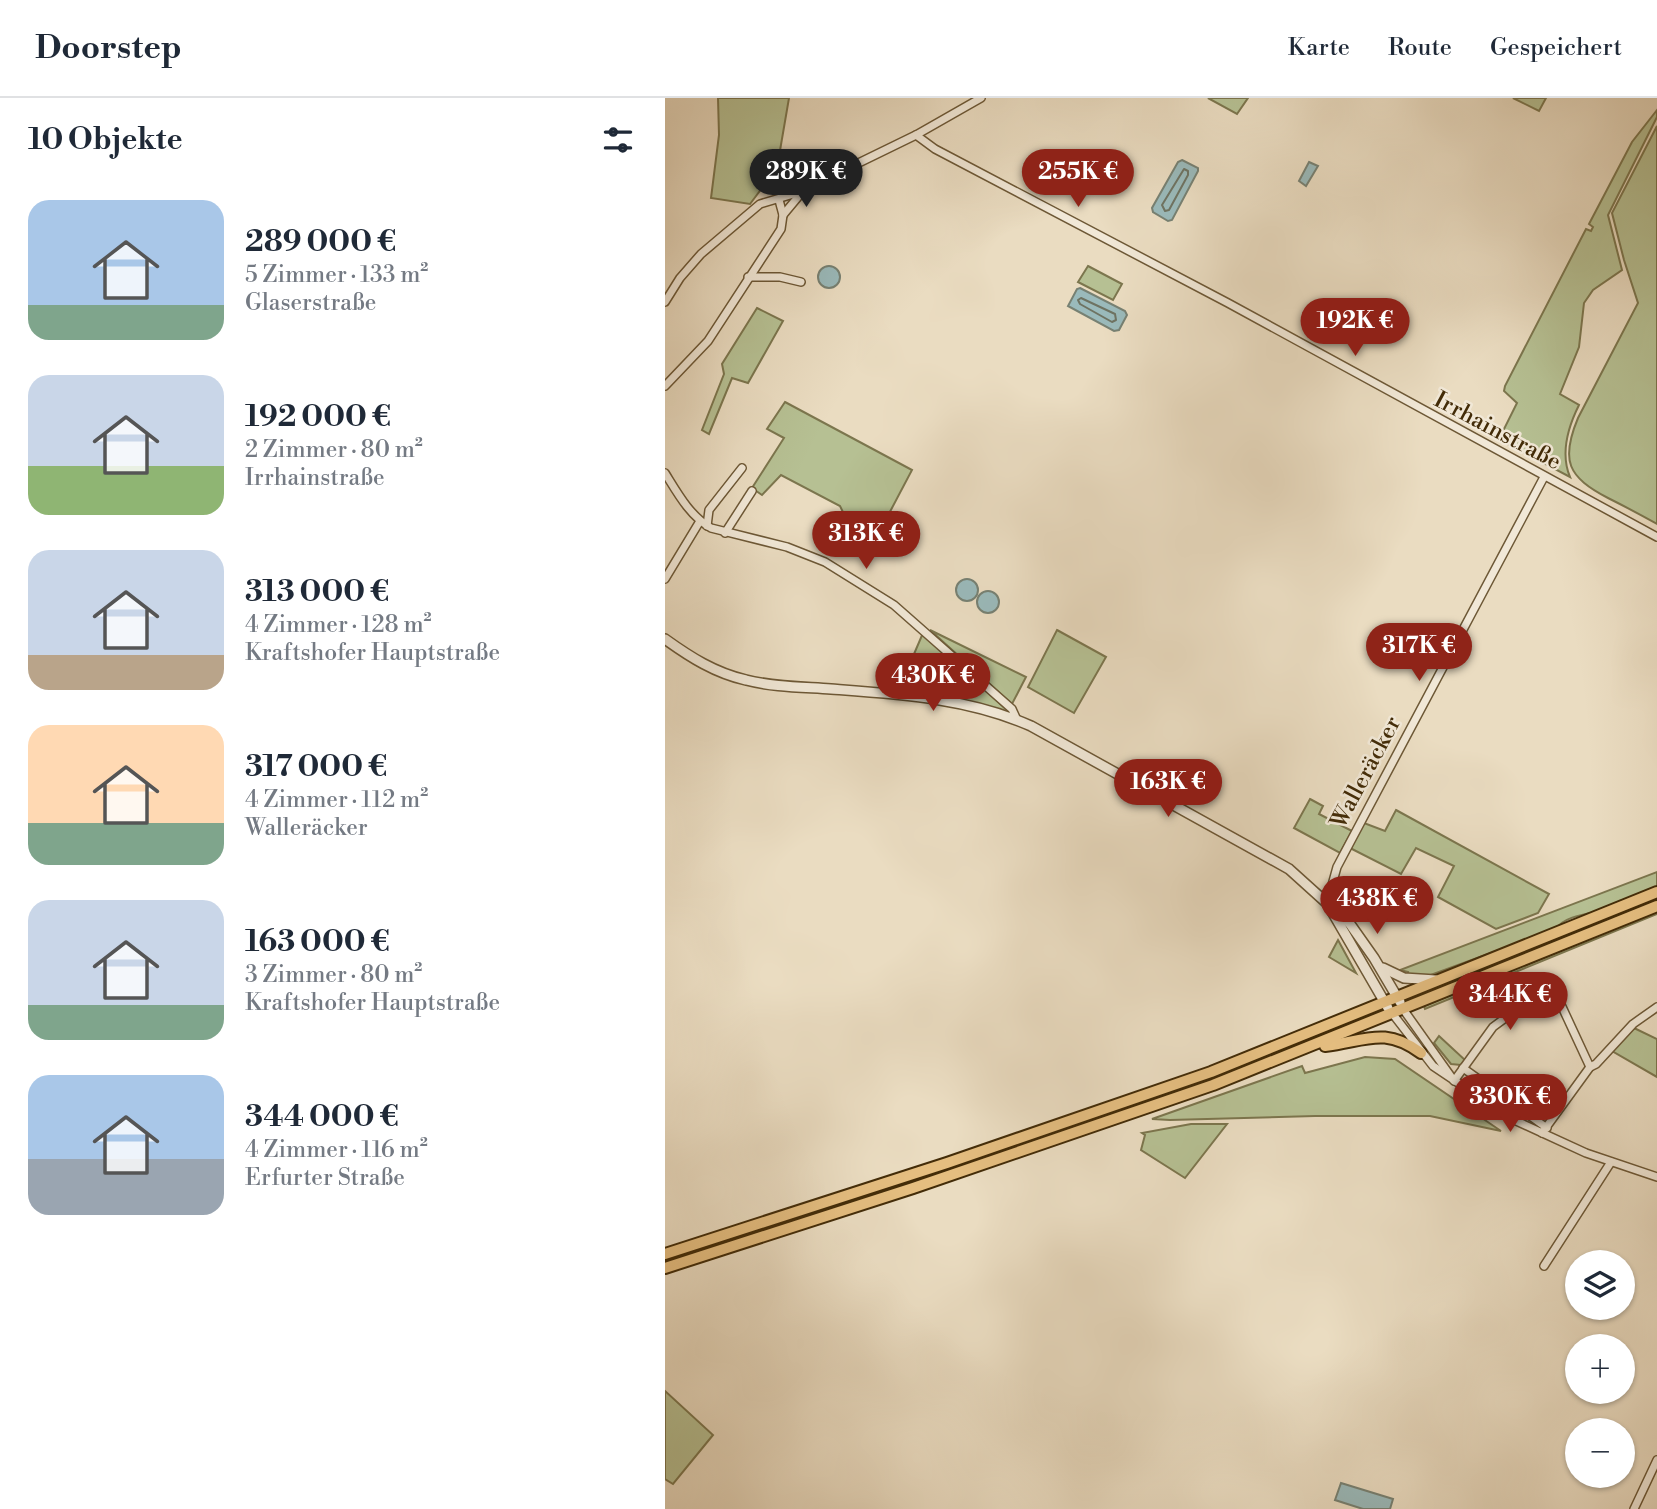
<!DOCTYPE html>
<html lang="de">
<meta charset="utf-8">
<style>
:root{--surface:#fff;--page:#f6f6f7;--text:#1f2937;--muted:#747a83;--line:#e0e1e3;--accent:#8f2418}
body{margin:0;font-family:"Libre Bodoni",serif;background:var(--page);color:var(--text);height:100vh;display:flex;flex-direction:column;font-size:26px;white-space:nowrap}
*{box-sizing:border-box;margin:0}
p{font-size:23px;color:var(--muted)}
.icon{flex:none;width:38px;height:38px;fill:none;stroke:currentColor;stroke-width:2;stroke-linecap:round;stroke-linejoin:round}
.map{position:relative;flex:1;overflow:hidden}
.details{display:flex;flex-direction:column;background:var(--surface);width:665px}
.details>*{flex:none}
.fabs{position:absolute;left:900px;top:1152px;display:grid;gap:14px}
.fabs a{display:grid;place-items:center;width:70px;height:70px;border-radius:50%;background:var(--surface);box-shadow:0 2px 5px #0004;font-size:35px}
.price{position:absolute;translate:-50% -60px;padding:0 16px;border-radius:24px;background:var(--accent);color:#fff;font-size:23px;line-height:46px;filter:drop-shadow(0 2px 4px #0008)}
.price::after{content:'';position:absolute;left:50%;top:42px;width:21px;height:16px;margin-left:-10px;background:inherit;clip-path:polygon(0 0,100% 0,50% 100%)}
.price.active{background:#222;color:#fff}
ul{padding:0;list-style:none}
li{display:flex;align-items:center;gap:21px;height:175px;padding:0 28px}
li span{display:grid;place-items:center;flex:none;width:196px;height:140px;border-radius:21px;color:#555}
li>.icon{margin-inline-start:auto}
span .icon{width:84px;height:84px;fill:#fffc;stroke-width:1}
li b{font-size:30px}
h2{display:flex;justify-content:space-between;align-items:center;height:84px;padding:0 28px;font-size:30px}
header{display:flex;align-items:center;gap:42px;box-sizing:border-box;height:98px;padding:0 35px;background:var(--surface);border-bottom:2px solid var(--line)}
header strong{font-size:33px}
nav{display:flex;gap:38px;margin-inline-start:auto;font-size:24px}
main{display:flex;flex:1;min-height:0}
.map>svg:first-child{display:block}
.green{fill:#b6c093;stroke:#7c764e;stroke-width:2}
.water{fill:#9ababb;stroke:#778173;stroke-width:2}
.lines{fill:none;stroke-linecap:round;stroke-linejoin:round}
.shore{stroke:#6e7362;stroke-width:2}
.minor-casing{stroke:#6d5836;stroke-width:10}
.tertiary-casing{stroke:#6d5836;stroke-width:12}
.primary-casing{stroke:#432c08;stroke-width:14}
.minor{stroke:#f1e8d7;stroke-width:7}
.tertiary{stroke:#f1e8d7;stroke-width:9}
.primary{stroke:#e5be80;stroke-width:10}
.labels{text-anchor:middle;stroke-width:5;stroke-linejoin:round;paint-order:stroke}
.street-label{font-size:23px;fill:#432c08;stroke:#f1e8d7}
</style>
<header>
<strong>Doorstep</strong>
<nav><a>Karte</a><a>Route</a><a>Gespeichert</a></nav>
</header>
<main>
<section class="details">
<h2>10 Objekte<svg class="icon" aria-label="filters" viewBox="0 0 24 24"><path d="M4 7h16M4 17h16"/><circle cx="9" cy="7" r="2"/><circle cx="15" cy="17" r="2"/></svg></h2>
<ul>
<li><span style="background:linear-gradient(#a9c7e8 75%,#7fa58c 0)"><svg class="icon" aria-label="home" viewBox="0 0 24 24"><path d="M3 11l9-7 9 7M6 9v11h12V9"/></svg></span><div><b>289 000 €</b><p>5 Zimmer · 133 m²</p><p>Glaserstraße</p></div></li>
<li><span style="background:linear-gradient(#c9d6e8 65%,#8fb573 0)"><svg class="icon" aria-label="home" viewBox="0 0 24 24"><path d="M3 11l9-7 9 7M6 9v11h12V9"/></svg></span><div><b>192 000 €</b><p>2 Zimmer · 80 m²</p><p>Irrhainstraße</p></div></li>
<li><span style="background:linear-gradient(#c9d6e8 75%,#b9a48a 0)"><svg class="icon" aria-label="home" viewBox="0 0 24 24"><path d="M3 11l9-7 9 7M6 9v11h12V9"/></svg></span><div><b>313 000 €</b><p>4 Zimmer · 128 m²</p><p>Kraftshofer Hauptstraße</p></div></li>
<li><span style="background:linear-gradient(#ffd9b3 70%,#7fa58c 0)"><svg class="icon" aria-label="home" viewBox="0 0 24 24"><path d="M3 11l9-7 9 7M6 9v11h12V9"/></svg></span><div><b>317 000 €</b><p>4 Zimmer · 112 m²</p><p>Walleräcker</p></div></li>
<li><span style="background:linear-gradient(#c9d6e8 75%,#7fa58c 0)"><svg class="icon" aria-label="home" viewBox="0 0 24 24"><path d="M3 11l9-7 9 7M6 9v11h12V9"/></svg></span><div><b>163 000 €</b><p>3 Zimmer · 80 m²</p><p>Kraftshofer Hauptstraße</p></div></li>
<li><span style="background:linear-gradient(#a9c7e8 60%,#9aa5b1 0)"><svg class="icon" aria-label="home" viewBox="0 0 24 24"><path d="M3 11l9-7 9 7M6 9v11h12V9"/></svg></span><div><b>344 000 €</b><p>4 Zimmer · 116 m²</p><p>Erfurter Straße</p></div></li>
</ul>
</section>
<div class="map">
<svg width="992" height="1411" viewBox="0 0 992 1411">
<rect width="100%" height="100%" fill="#eadcc1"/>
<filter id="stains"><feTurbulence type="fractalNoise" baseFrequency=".00286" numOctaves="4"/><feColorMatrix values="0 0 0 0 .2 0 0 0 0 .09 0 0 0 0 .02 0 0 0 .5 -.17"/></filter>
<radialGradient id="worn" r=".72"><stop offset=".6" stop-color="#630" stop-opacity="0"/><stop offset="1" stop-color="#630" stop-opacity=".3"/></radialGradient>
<g class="green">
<path d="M53 0H124L112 70 85 106 46 100 54 37Z"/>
<path d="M543 0H583L572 16Z"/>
<path d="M848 0H881L874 13Z"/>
<path d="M992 12V19L943 117 957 172 928 192 919 205 914 249 895 296 914 307C903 329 895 355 905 379L841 345 838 333 852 305 839 293 840 288 921 131 926 133 928 129 924 126 967 44Z"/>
<path d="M992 28V426C976 417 959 408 943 400 903 379 895 363 913 320L973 205 959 162 947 115Z"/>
<path d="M423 168 457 186 448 202 413 184Z"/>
<path d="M92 210 118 223 83 285 67 280 44 336 37 332 59 276 57 266Z"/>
<path d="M120 304 247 372 209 444 192 434 188 435 175 408 116 377 97 397 87 390 119 340 102 331Z"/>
<path d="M265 532 361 579 347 606Z"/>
<path d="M392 532 441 559 409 615 363 589Z"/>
<path d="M258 535 344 614 342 615 302 603 234 591Z"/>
<path d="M645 701 658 708 654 716 687 733 675 755 629 730Z"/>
<path d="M731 712 884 796 873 815 831 831 773 799 789 768 751 750 736 776 685 750 699 725 720 733Z"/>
<path d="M992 774V790C974 798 955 808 936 813 922 816 899 818 891 831L763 878H742L743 874 735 872Z"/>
<path d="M992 798V805L753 899C833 866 912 831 992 798Z"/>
<path d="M992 812V816L760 911 759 908Z"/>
<path d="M673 842 691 875 664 859Z"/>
<path d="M705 915 707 917 573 975 308 1067 0 1167V1160Z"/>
<path d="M969 930 992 941V979L947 953Z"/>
<path d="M774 938 800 962 796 967 786 966 769 945Z"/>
<path d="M700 959 730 961 836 1033 765 1018H650L505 1022 487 1021 637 968 640 975Z"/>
<path d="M526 1026H562L520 1080 476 1052 480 1037 477 1035Z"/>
<path d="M0 1293 48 1337 8 1386 0 1381Z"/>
</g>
<g class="water">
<path d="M517 62 533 70V73L507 122 503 123 488 114 487 110 513 64Z"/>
<path d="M644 64 653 68 641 88 634 83Z"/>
<circle cx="164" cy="179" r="11"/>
<path d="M415 190 460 213 462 217 454 232 449 233 403 208 412 191Z"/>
<circle cx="302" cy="492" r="11"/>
<circle cx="323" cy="504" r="11"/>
<path d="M676 1385 728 1401 725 1411H698L670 1402Z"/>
</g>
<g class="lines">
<g class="shore">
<path d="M519 71 523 73V77L504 112 500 113 497 107Z"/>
<path d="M416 200 450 216 451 222 447 224 415 206 413 202Z"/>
</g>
<defs>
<g id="minor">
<path d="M251 37 270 51 563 205 992 439"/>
<path d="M118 117 133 99 132 95"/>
<path d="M83 179H115L136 184"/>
<path d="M0 204 15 180 36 156 95 106 132 95 251 37 316 0"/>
<path d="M0 288 43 243 116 131 118 117 114 102"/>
<path d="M0 375C13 396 25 418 46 430L122 449 160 464 229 507 347 611 352 622"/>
<path d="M42 428 44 412 77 370"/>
<path d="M60 435 87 393"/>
<path d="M0 481 35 423"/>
<path d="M662 805 672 769 879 379"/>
<path d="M738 911 787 980"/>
<path d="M727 915 768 968 847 1021 921 1055 992 1079"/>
<path d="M798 970 882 1030"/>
<path d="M789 983 828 929 843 918 892 898 925 969"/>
<path d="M877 1035 925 969 931 966 968 926 992 909"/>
<path d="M879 1168 946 1064"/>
<path d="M969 1411 992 1362"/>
</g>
<g id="tertiary">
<path d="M0 541C25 559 50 575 81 582 108 589 138 589 166 591 234 596 303 600 366 628L624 771 685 826 709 860 735 904"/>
<path d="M665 810 723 910"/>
<path d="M718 870 739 880 771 882"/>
</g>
<g id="primary">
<path d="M660 948C701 943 719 928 756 955"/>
<path d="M0 1156 282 1065 546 974 992 794"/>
<path d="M0 1170 248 1090 548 987 992 808"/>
</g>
</defs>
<use href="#minor" class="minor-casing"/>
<use href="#tertiary" class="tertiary-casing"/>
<use href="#primary" class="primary-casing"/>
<use href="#minor" class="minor"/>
<use href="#tertiary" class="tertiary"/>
<use href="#primary" class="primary"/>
</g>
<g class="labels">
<g class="street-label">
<text transform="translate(833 332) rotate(28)" y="8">Irrhainstraße</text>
<text transform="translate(700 674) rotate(-62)" y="8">Walleräcker</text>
</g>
</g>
<rect width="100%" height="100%" filter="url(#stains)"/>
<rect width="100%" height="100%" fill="url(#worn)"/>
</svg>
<div class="fabs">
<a><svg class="icon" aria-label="layers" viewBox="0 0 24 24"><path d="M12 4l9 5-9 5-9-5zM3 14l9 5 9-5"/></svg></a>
<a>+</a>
<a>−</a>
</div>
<b class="price active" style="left:141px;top:111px">289K €</b>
<b class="price" style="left:413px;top:111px">255K €</b>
<b class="price" style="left:690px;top:260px">192K €</b>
<b class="price" style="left:201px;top:473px">313K €</b>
<b class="price" style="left:754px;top:585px">317K €</b>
<b class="price" style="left:268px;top:615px">430K €</b>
<b class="price" style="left:503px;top:721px">163K €</b>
<b class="price" style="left:712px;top:838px">438K €</b>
<b class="price" style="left:845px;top:934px">344K €</b>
<b class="price" style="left:845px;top:1036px">330K €</b>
</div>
</main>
